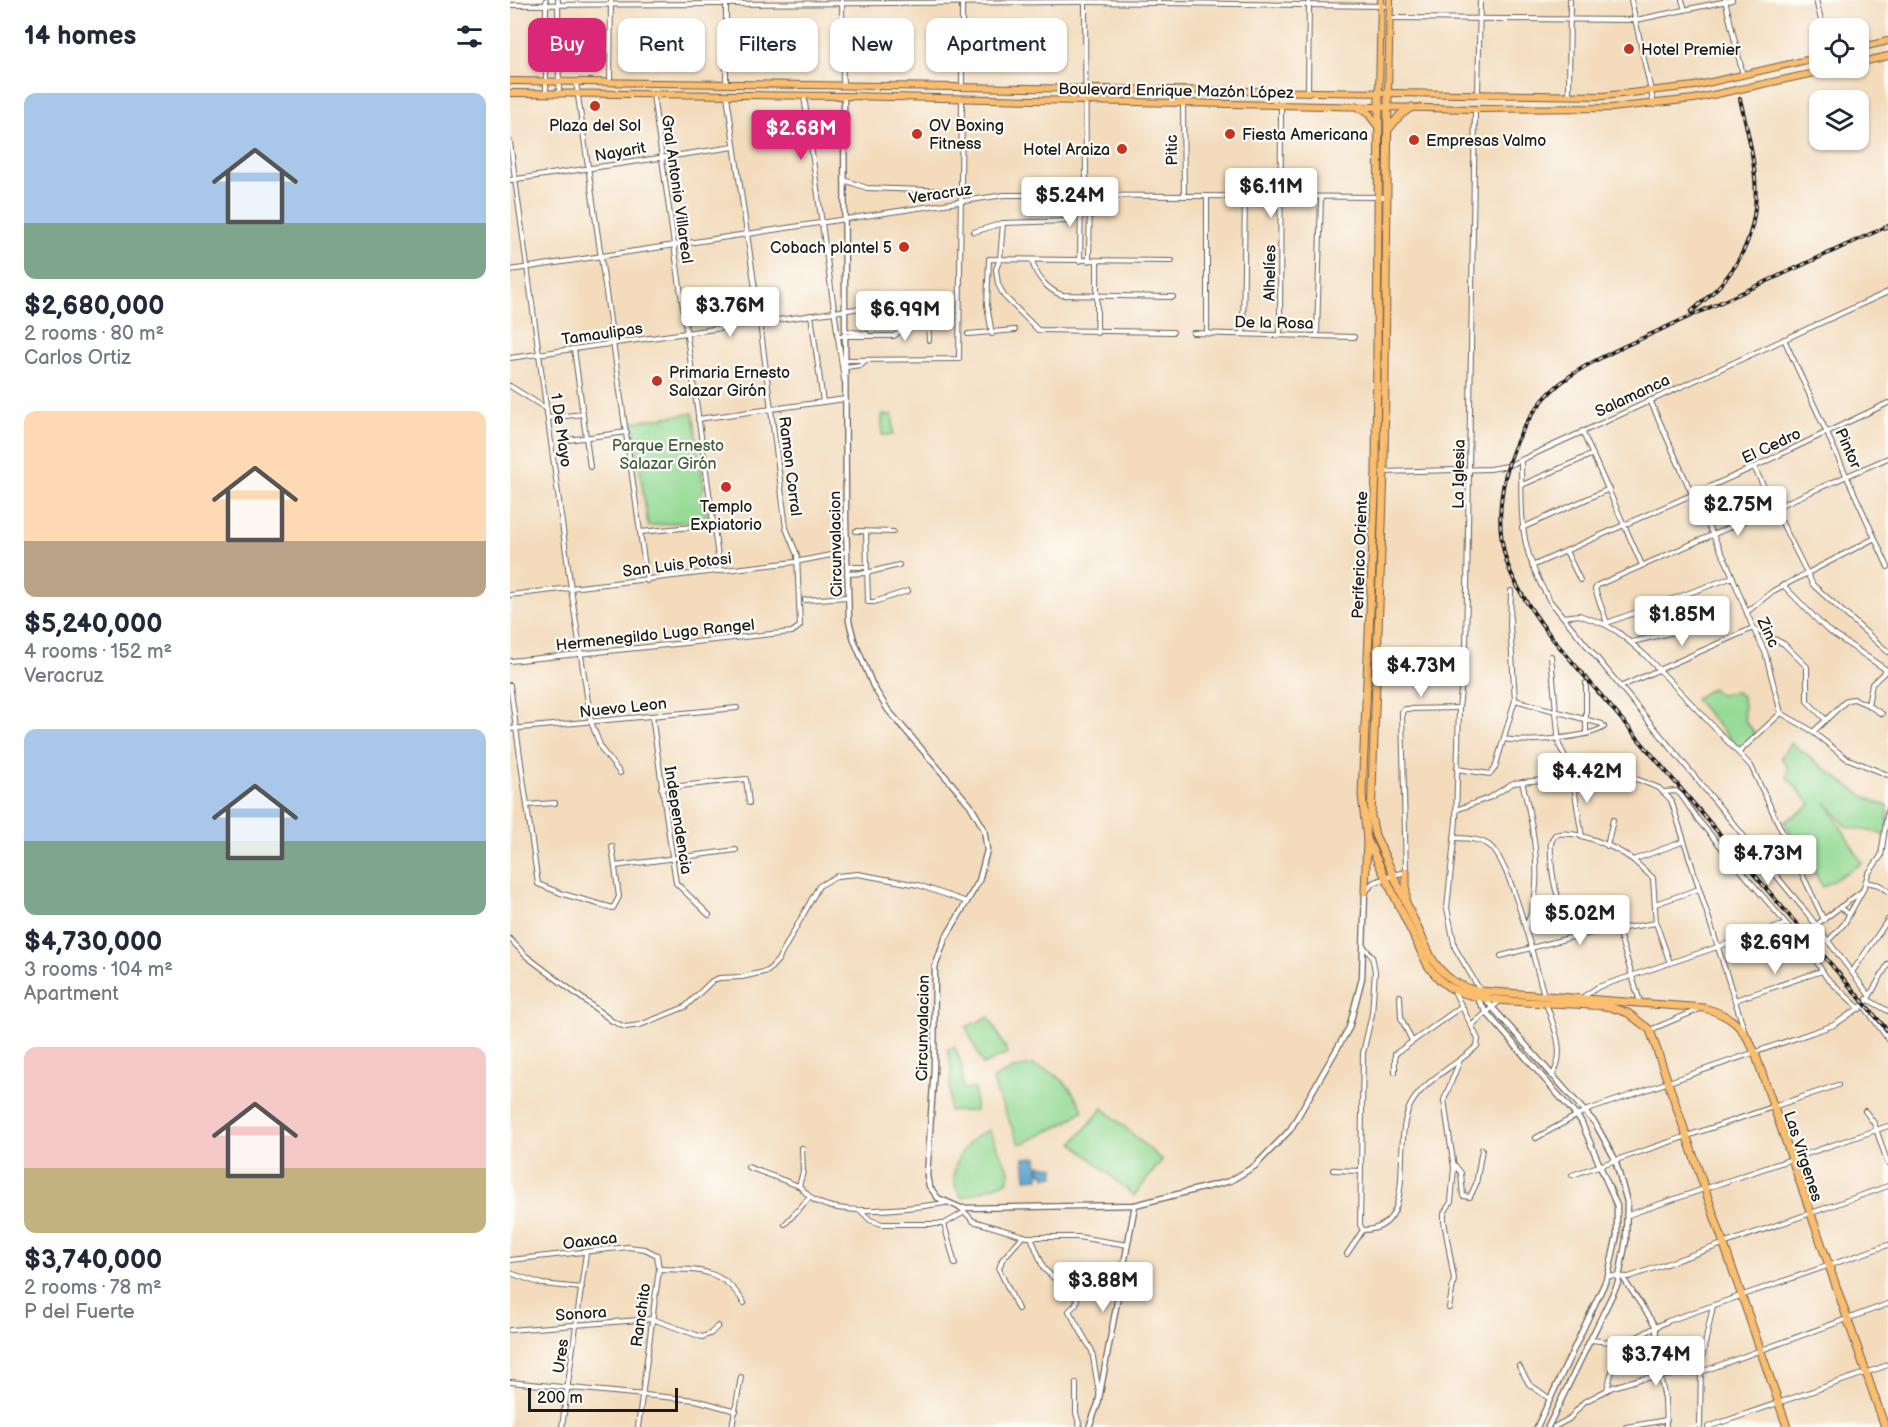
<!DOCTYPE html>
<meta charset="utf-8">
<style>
:root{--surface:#fff;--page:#f2f2f3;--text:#1f2937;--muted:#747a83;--accent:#db2777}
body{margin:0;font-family:"Balsamiq Sans",sans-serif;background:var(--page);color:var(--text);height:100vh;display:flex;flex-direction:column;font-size:22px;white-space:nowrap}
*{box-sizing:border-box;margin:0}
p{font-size:20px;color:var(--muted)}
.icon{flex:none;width:33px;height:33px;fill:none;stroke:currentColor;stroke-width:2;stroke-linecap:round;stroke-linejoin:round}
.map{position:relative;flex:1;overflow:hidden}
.details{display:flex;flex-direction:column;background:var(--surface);width:510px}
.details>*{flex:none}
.banner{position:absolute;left:18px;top:18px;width:570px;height:54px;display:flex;gap:12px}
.tools{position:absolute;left:1299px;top:18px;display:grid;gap:12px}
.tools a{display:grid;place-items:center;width:60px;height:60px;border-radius:12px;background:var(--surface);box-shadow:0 2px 4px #0004;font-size:30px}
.scale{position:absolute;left:18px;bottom:15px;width:150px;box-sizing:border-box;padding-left:6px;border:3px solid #1c1c1c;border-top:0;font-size:16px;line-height:21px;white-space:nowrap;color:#1c1c1c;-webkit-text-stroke:4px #fdfcf7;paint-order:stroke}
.price{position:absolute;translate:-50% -51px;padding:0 14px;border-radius:6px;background:#fff;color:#222;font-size:20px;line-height:39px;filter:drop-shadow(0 2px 3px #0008)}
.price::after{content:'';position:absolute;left:50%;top:36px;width:18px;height:14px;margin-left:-9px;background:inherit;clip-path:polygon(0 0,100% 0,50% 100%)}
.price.current{background:var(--accent);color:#fff}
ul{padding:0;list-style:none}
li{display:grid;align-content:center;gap:12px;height:318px;padding:0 24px}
li span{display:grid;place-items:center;height:186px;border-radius:12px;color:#555}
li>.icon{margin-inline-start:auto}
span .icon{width:108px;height:108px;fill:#fffc;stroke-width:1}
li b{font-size:26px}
h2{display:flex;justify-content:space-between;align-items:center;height:72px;padding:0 24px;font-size:26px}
.tag{padding:0 21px;border-radius:12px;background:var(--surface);box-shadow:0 2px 4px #0004;font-size:21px;line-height:54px}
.tag.current{background:var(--accent);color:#fff}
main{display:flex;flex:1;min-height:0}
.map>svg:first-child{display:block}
.green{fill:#94da94;stroke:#587b58;stroke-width:1.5}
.water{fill:#56a2cf;stroke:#395f76;stroke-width:1.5}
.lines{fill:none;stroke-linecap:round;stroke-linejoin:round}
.minor-casing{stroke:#675f54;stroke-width:6}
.tertiary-casing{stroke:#675f54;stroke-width:7}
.primary-casing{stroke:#675f54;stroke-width:8}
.trunk-casing{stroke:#675f54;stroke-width:9}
.minor{stroke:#fff;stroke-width:4}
.tertiary{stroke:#fff;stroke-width:4.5}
.primary{stroke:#fbbd6e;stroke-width:6}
.trunk{stroke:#fbbd6e;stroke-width:7}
.rail-casing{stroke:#1c1c1c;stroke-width:4}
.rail{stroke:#fdfcf7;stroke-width:1.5;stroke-dasharray:4.5;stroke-linecap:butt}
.poi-dot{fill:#c8321e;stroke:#fdfcf7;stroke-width:2}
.labels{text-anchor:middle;stroke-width:4.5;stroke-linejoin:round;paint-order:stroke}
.poi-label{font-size:16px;fill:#1c1c1c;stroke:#fdfcf7;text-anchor:start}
.street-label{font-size:16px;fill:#1c1c1c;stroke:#fdfcf7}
.park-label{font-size:16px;fill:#465e46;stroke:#fdfcf7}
</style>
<main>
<section class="details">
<h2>14 homes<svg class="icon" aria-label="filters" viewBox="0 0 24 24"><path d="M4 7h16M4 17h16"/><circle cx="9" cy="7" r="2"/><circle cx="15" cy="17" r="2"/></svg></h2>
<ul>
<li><span style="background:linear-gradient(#a9c7e8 70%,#7fa58c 0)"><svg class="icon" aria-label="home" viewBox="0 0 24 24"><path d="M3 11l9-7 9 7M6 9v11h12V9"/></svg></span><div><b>$2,680,000</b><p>2 rooms · 80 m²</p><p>Carlos Ortiz</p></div></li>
<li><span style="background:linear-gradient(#ffd9b3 70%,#b9a48a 0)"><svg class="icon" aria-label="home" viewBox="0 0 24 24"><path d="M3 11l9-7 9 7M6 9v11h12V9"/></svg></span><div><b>$5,240,000</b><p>4 rooms · 152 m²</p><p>Veracruz</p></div></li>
<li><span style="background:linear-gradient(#a9c7e8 60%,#7fa58c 0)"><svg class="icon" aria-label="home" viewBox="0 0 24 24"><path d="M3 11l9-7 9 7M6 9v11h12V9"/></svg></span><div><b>$4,730,000</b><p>3 rooms · 104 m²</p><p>Apartment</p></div></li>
<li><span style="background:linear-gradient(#f6c9c9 65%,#c2b280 0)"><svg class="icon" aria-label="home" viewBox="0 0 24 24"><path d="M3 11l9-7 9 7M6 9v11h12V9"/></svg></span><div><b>$3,740,000</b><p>2 rooms · 78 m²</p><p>P del Fuerte</p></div></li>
</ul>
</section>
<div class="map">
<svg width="1378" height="1427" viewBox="0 0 1378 1427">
<rect width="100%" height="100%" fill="#fdfcf7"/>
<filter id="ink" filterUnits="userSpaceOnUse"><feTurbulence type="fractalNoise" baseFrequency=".0167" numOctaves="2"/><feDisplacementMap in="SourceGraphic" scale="12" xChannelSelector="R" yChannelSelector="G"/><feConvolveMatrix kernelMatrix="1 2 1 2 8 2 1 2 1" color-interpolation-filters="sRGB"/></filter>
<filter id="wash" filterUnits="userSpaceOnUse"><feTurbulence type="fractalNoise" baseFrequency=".008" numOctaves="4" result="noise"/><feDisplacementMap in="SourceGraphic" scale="24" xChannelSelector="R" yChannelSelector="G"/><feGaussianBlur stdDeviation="1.35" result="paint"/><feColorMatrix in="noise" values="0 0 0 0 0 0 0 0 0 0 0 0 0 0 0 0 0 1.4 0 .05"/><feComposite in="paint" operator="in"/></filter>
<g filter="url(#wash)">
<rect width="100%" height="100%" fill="#f3dbbc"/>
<g class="green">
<path d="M183 413 194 487C187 498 196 510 199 519L138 526 123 422Z"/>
<rect x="372" y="415" width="11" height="20"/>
<path d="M1202 688 1209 695 1226 692 1233 697 1235 721 1246 734 1229 749 1185 699Z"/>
<path d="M1281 743C1299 756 1359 806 1378 805V838L1366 832 1337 827 1316 802 1352 863 1313 887 1274 822 1301 805 1277 777 1278 768 1271 757Z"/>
<path d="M479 1017 498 1053 473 1065 456 1027Z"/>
<path d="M445 1047 452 1067 453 1089H465V1111H439L441 1066 438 1049Z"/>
<path d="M522 1065C550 1073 560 1085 573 1110L559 1121 514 1143H509L487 1094 483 1079 503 1069Z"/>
<path d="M593 1108 652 1160 624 1196 563 1143Z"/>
<path d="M479 1130 500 1173 498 1181 453 1198C430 1175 455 1138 479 1130Z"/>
</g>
<g class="water">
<path d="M527 1157 529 1178 516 1179 514 1158Z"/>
<path d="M529 1165 544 1167V1176L535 1177 534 1173H530Z"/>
</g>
</g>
<g filter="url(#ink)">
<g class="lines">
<defs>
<g id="minor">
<path d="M48 0 49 93"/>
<path d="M216 0V84"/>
<path d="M332 0 333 85"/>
<path d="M452 0V87"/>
<path d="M1121 0 1144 105"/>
<path d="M1172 0 1175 10"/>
<path d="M1215 0 1233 75"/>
<path d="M1306 0 1313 28"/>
<path d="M575 2 576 189 580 195 579 261"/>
<path d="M0 5 575 2 874 6"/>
<path d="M881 18 1126 20 1222 0"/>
<path d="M66 82 137 581"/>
<path d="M100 82 101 0"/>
<path d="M798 92 799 0"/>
<path d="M36 93V0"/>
<path d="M968 94 970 0"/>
<path d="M143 95 210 571"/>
<path d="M1059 95 1060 0"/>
<path d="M294 96 334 380"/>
<path d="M673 104 674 196"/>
<path d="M965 110 956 649 949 708 946 821 937 908 945 948 970 990"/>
<path d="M299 136 334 131"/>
<path d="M0 142 61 589 81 722 92 750 110 773"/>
<path d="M0 180 224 147"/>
<path d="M334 180 357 188 440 191"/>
<path d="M493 223 490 259 486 269 488 284 494 296 528 330 663 332"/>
<path d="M464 232 493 223 559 221"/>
<path d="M522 260C525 275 537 290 552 295L663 297"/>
<path d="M570 261 571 195 576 189"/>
<path d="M0 270 494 195 877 197"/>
<path d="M301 315 313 402"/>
<path d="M418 319 419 340"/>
<path d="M336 331 357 334"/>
<path d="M587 333V261"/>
<path d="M683 333 844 337"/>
<path d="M697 333V196"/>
<path d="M733 333 735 196"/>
<path d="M458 334 505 330"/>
<path d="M482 334 477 305 479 259 662 261"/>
<path d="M770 334 771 105"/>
<path d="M807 335 811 197"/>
<path d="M327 336H384L403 321 430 319"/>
<path d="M1274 339 1378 567"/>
<path d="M64 349 80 467"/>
<path d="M0 358 436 296"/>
<path d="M336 360 449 359 452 99"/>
<path d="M336 367 350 365 355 361"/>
<path d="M0 386 37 409"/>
<path d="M1140 400 1182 494 1217 563 1243 628 1255 652 1271 713 1299 729 1336 758 1378 775"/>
<path d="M38 418 73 414"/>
<path d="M188 419 335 399"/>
<path d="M1072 431 1132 565"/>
<path d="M58 440 117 432"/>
<path d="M1011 460C1012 519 1008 548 1040 601L1297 913 1359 995"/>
<path d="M1244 467 1303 585 1378 652"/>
<path d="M872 472 980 469 998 466 1378 292"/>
<path d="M1012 485 1083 454"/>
<path d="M1012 528 1099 489"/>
<path d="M346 531 383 532"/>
<path d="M130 532 204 525"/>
<path d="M356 532 358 602H364L398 591"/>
<path d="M1056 551 1070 580"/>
<path d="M1022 566 1244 467 1378 403"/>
<path d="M337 567H357"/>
<path d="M337 574 356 573 389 565"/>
<path d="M1273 585 1316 629 1378 671"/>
<path d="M0 595 285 562 336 552"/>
<path d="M295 600 337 597"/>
<path d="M1237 612 1263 591 1365 538"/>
<path d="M1053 617 1069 615 1094 624 1223 577"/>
<path d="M1097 623 1085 589 1088 585 1378 458"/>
<path d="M1094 624 1108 632 1135 655 1241 766 1314 920"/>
<path d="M1122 642 1164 632V622"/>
<path d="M1041 656 1049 745 1061 768 1072 837"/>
<path d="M0 661 282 632 290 626 287 555 276 528 250 323 217 96"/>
<path d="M1076 683V732"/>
<path d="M0 685 28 884 53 894 103 908 109 897 102 846"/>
<path d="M1110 687 1243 628 1274 644 1297 667V701L1316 720"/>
<path d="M1358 705 1372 714"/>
<path d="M142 716 166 883 199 915"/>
<path d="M0 729 227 708"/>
<path d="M1303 732 1337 700 1344 699 1358 705 1362 684 1377 670"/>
<path d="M995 739C1013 743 1079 738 1094 727L1092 724 1005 700"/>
<path d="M1229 752 1271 713"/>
<path d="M947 769 980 774 985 768 1005 700 1000 625 1001 591"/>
<path d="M1012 782C1023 823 1036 886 1016 926"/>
<path d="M151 788 236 779 239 803"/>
<path d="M1155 792 1166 791 1171 795 1189 821 1301 953 1316 977 1350 1009"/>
<path d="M17 805 45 803"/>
<path d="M946 810 981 797 1003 783 1042 779 1082 769 1129 780 1149 788 1161 800 1234 1029"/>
<path d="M944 838C955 838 972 839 980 846 1002 864 1025 965 1034 995"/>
<path d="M1097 846 1103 820"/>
<path d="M1123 860 1143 878 1146 923 1160 963"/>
<path d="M105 866 226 850"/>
<path d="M884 875 896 872 892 712 895 709 949 708"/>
<path d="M1356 882 1370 885 1378 891"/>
<path d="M1145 904 1189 889"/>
<path d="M1330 907 1339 914"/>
<path d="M1306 925 1351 892"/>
<path d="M1108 930 1130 1002"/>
<path d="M1070 935C1050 906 1043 893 1041 857 1041 849 1039 842 1045 835 1065 828 1107 848 1123 860L1172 842"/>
<path d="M0 939 16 956 102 1021 115 1027 130 1025 175 1007 202 981 209 978 232 977 258 971 268 960 309 886 327 876 348 874 408 885 457 902"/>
<path d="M1318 941 1334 924 1353 890 1358 874 1371 856 1378 808"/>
<path d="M854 947 862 956 865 971 862 1014 853 1053 850 1225 853 1230C911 1230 880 1141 901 1104 915 1079 947 1065 967 1046L968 1039 944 991"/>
<path d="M991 956 1070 935 1146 923"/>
<path d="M1342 972 1378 920"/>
<path d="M890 996 891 1018 902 1041"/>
<path d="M1073 997 1088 987 1276 924"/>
<path d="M1357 999 1378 1011"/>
<path d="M1225 1000 1312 971"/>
<path d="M1036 1003C1044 1028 1057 1052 1042 1076"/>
<path d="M1354 1006 1378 1039"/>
<path d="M962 1025 991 1000"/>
<path d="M1140 1030 1190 1009"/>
<path d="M885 1072V1054L952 1006"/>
<path d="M1355 1111 1364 1123 1378 1164"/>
<path d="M1026 1138 1075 1111 1324 1025 1355 1004 1378 964"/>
<path d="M944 1164 951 1173 953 1196 960 1197 966 1184 972 1149"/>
<path d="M238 1167 289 1186 300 1197"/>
<path d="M823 1170 851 1171"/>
<path d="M1062 1175 1328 1085"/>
<path d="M289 1186 293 1172 292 1148"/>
<path d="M451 1208 463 1221 517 1237H568L618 1245"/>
<path d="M350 1210 360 1220 372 1224H434L453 1213"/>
<path d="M1118 1215 1378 1126"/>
<path d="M275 1224 300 1197C325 1219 402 1208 435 1203"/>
<path d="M434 1224 445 1264"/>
<path d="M521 1237 534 1269 567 1299 566 1304 559 1311 582 1351 589 1393"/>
<path d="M837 1254 853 1230"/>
<path d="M0 1260 118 1247 135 1249 147 1255 149 1269 128 1427"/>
<path d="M149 1269C187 1270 212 1267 234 1303"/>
<path d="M0 1273 32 1284 72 1288"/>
<path d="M1098 1276 1119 1277 1378 1186"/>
<path d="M1113 1278 1146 1327V1357L1155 1399 1156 1427"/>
<path d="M939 1308 944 1279 934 1221V1213L941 1202 944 1168 934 1100 950 1060"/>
<path d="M508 1309 489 1269 492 1260 513 1236"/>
<path d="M0 1330 142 1319 192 1337 200 1334 208 1326"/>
<path d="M1081 1340C1126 1346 1121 1338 1158 1321L1378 1245"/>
<path d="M1009 1366 1019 1384 1040 1399"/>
<path d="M0 1382 186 1400 226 1411"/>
<path d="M566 1383V1413L570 1427"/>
<path d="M1097 1390 1101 1374 1116 1343"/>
<path d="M52 1427 76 1253"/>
<path d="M222 1427 231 1377"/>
<path d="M1044 1427 1059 1419 1074 1402 1103 1387 1130 1379 1191 1372 1378 1304"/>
<path d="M1116 1427 1157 1420"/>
<path d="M1190 1427 1191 1363 1203 1306"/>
<path d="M1198 1427 1378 1365"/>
</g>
<g id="tertiary">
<path d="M334 96 336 522 339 621 344 640 363 686 378 710 460 805 474 829 477 850 469 881 435 939 425 967 424 1069 417 1176 419 1186 428 1198 451 1208 625 1205 720 1181 745 1166 780 1130 839 1028 852 978 855 892 863 883 884 875"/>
<path d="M965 995 977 1013 1071 1121 1107 1206V1235L1098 1276 1027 1427"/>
<path d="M974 998 1085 1123 1105 1159 1117 1202 1116 1240 1108 1283 1038 1427"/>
<path d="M579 1427 588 1404 625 1205"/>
</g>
<g id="primary">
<path d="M1348 48 1378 41"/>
<path d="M1348 63 1378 56"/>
<path d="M0 81 1093 96 1184 86 1310 57"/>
<path d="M0 93 334 96 965 109 1101 108 1184 99 1327 68"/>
<path d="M869 93 871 0"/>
<path d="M878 94 880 0"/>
</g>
<g id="trunk">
<path d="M869 93 866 472 852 795 857 839 918 966C926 976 933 985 945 990 980 1006 1058 1001 1100 1007L1118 1013 1140 1030 1277 1427"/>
<path d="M878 94 874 472 861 816 865 835 921 957C932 975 949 988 970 991L1194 1008C1221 1015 1234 1027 1245 1053L1375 1427"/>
<path d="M846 106 859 114 868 126"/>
<path d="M878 130 890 115 902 107"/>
<path d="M896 872V899"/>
<path d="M855 892 857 839"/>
</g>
</defs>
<use href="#minor" class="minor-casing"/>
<use href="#tertiary" class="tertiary-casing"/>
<use href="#primary" class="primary-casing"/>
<use href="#trunk" class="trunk-casing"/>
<use href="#minor" class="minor"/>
<use href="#tertiary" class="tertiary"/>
<use href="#primary" class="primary"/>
<use href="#trunk" class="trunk"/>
<defs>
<g id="rail">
<path d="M1378 226 1115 346C1086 360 1056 374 1034 399 997 441 980 509 997 563 1006 589 1025 616 1042 638L1378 1031"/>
<path d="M1181 312C1191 303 1202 294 1211 284 1262 228 1246 165 1230 99"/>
</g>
</defs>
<use href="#rail" class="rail-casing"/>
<use href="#rail" class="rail"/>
</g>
</g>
<g class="poi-dot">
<circle cx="1119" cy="49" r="6"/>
<circle cx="85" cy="106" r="6"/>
<circle cx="407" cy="134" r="6"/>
<circle cx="720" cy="134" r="6"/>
<circle cx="904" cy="140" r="6"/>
<circle cx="612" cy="149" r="6"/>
<circle cx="394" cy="247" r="6"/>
<circle cx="147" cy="381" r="6"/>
<circle cx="216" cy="487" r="6"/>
</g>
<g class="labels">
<g class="poi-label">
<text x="1131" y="55">Hotel Premier</text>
<text x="85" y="131" text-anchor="middle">Plaza del Sol</text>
<text x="419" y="131">OV Boxing<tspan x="419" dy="18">Fitness</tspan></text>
<text x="732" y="140">Fiesta Americana</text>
<text x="916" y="146">Empresas Valmo</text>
<text x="600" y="155" text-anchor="end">Hotel Araiza</text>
<text x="382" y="253" text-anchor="end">Cobach plantel 5</text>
<text x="159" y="378">Primaria Ernesto<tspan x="159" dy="18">Salazar Girón</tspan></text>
<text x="216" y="512" text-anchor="middle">Templo<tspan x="216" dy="18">Expiatorio</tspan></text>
</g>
<g class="street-label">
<text transform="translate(666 90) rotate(1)" y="6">Boulevard Enrique Mazón López</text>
<text transform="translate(661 150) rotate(-91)" y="6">Pitic</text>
<text transform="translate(110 151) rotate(-10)" y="6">Nayarit</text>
<text transform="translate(168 189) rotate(82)" y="6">Gral Antonio Villareal</text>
<text transform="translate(430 193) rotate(-9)" y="6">Veracruz</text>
<text transform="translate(759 273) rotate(-89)" y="6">Alhelíes</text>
<text transform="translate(764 322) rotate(1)" y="6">De la Rosa</text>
<text transform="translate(92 333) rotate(-8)" y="6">Tamaulipas</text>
<text transform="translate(1122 395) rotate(-25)" y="6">Salamanca</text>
<text transform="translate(52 430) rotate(82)" y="6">1 De Mayo</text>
<text transform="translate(1261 445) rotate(-25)" y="6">El Cedro</text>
<text transform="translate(1339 448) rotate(66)" y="6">Pintor</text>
<text transform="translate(281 466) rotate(83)" y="6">Ramon Corral</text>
<text transform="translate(948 474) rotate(-89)" y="6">La Iglesia</text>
<text transform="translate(325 544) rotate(-91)" y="6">Circunvalacion</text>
<text transform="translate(849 555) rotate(-88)" y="6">Periferico Oriente</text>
<text transform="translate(167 564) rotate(-7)" y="6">San Luis Potosi</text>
<text transform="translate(1259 632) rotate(65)" y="6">Zinc</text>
<text transform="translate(145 634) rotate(-6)" y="6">Hermenegildo Lugo Rangel</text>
<text transform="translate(113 707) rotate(-6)" y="6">Nuevo Leon</text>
<text transform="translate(169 820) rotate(81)" y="6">Independencia</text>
<text transform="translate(412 1028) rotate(-89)" y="6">Circunvalacion</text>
<text transform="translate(1294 1156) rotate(72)" y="6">Las Virgenes</text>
<text transform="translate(80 1240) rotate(-7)" y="6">Oaxaca</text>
<text transform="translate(71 1313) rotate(-4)" y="6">Sonora</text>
<text transform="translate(130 1315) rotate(-82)" y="6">Ranchito</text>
<text transform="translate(50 1356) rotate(-82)" y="6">Ures</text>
</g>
<g class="park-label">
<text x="158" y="451">Parque Ernesto<tspan x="158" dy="18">Salazar Girón</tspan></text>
</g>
</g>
</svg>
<div class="tools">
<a><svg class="icon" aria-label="locate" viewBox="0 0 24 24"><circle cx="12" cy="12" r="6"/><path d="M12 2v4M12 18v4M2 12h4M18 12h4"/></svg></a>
<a><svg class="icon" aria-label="layers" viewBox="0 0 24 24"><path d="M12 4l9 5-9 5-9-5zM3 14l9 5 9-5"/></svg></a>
</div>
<div class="scale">200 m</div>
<b class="price current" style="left:291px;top:161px">$2.68M</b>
<b class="price" style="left:761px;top:219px">$6.11M</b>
<b class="price" style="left:560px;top:228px">$5.24M</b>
<b class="price" style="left:220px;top:338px">$3.76M</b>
<b class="price" style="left:395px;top:342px">$6.99M</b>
<b class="price" style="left:1228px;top:537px">$2.75M</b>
<b class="price" style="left:1172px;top:647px">$1.85M</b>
<b class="price" style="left:911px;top:698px">$4.73M</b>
<b class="price" style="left:1077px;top:804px">$4.42M</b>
<b class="price" style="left:1258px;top:886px">$4.73M</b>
<b class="price" style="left:1070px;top:946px">$5.02M</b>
<b class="price" style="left:1265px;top:975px">$2.69M</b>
<b class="price" style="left:593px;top:1313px">$3.88M</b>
<b class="price" style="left:1146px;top:1387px">$3.74M</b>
<div class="banner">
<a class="tag current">Buy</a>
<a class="tag">Rent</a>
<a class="tag">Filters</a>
<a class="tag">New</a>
<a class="tag">Apartment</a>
</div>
</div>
</main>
